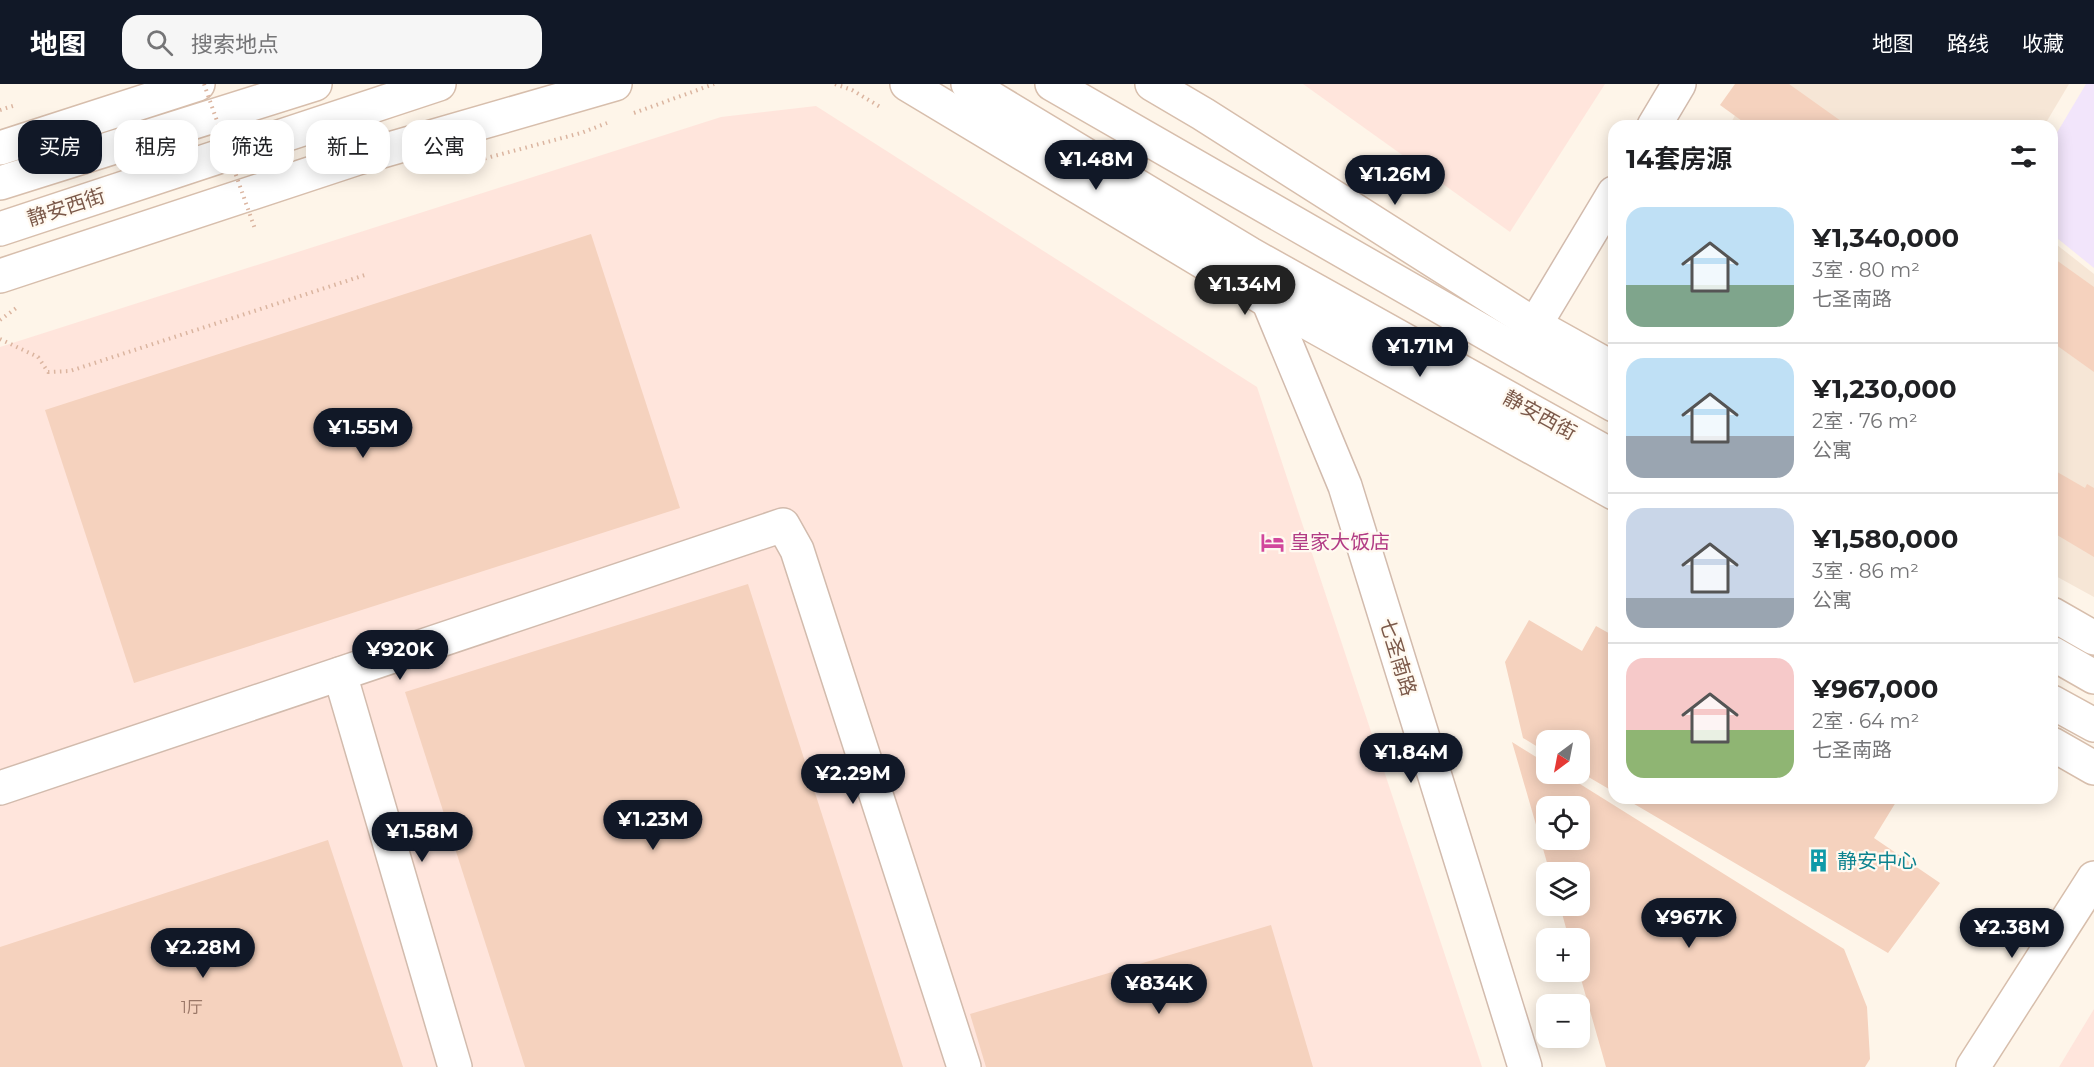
<!DOCTYPE html>
<html lang="zh">
<meta charset="utf-8">
<style>
:root{--surface:#fff;--page:#f6f6f6;--text:#202124;--muted:#757577;--line:#e0e0e0;--accent:#111827}
body{margin:0;font-family:Montserrat,"Noto Sans SC",sans-serif;background:var(--page);color:var(--text);height:100vh;display:flex;flex-direction:column;font-size:22px;white-space:nowrap}
*{box-sizing:border-box;margin:0}
p{font-size:20px;color:var(--muted)}
.icon{flex:none;width:33px;height:33px;fill:none;stroke:currentColor;stroke-width:2;stroke-linecap:round;stroke-linejoin:round}
.map{position:relative;flex:1;overflow:hidden}
.sheet{position:absolute;left:1608px;top:36px;width:450px;height:684px;display:flex;flex-direction:column;background:var(--surface);border-radius:18px;box-shadow:0 3px 15px #0003}
.sheet>*{flex:none}
.banner{position:absolute;left:18px;top:36px;width:570px;height:54px;display:flex;gap:12px}
.needle{width:39px;rotate:212deg}
.buttons{position:absolute;left:1536px;top:646px;display:grid;gap:12px}
.buttons a{display:grid;place-items:center;width:54px;height:54px;border-radius:12px;background:var(--surface);box-shadow:0 3px 15px #0003;font-size:30px}
.price{position:absolute;translate:-50% -51px;padding:0 14px;border-radius:21px;background:var(--accent);color:#fff;font-size:20px;line-height:39px;filter:drop-shadow(0 2px 3px #0008)}
.price::after{content:'';position:absolute;left:50%;top:36px;width:18px;height:14px;margin-left:-9px;background:inherit;clip-path:polygon(0 0,100% 0,50% 100%)}
.price.active{background:#222;color:#fff}
ul{padding:0;list-style:none}
li{display:flex;align-items:center;gap:18px;height:150px;padding:0 18px}
li+li{border-top:2px solid var(--line)}
li span{display:grid;place-items:center;flex:none;width:168px;height:120px;border-radius:18px;color:#555}
li>.icon{margin-inline-start:auto}
span .icon{width:72px;height:72px;fill:#fffc;stroke-width:1}
li b{font-size:26px}
h2{display:flex;justify-content:space-between;align-items:center;height:72px;padding:0 18px;font-size:26px}
.pill{padding:0 21px;border-radius:18px;background:var(--surface);box-shadow:0 3px 15px #0003;font-size:21px;line-height:54px}
.pill.active{background:var(--accent);color:#fff}
header{display:flex;align-items:center;gap:36px;box-sizing:border-box;height:84px;padding:0 30px;background:var(--accent);color:#fff}
header strong{font-size:28px}
nav{display:flex;gap:33px;margin-inline-start:auto;font-size:21px}
.search{width:420px;height:54px;background:var(--page);display:flex;align-items:center;gap:15px;box-sizing:border-box;padding:0 21px;border-radius:18px;color:var(--muted);font-size:22px}
.map>svg:first-child{display:block}
.residential{fill:#f6e6d6}
.commercial{fill:#ffe5dc}
.education{fill:#f2e5fb}
.building{fill:#f5d2be;fill-rule:evenodd}
.lines{fill:none;stroke-linecap:round;stroke-linejoin:round}
.street-casing{stroke:#d2bbad;stroke-width:36}
.secondary-casing{stroke:#d7beac;stroke-width:36}
.path{stroke:#dbb5a0;stroke-width:4;stroke-dasharray:1.5 4.5;stroke-linecap:butt}
.street{stroke:#fff;stroke-width:33}
.secondary{stroke:#fff;stroke-width:33}
.path-bridge{stroke:#dbb5a0;stroke-width:4;stroke-dasharray:1.5 4.5;stroke-linecap:butt}
.labels{text-anchor:middle;stroke-width:4.5;stroke-linejoin:round;paint-order:stroke}
.number-label{font-size:16px;fill:#9a7767}
.street-label{font-size:20px;fill:#7b594a;stroke:#fff9f0}
.hotel-label{font-size:20px;fill:#b23c85;stroke:#fff9f0;text-anchor:start}
.culture-label{font-size:20px;fill:#0d838f;stroke:#fff9f0;text-anchor:start}
</style>
<header>
<strong>地图</strong>
<div class="search"><svg class="icon" aria-label="search" viewBox="0 0 24 24"><circle cx="10" cy="10" r="6"/><path d="M15 15l6 6"/></svg>搜索地点</div>
<nav><a>地图</a><a>路线</a><a>收藏</a></nav>
</header>
<div class="map">
<svg width="2094" height="983" viewBox="0 0 2094 983">
<rect width="100%" height="100%" fill="#fef5e9"/>
<g class="residential">
<path d="M1753 0H2069L2044 42H1729Z"/>
<path d="M2052 157 2094 190V513L2052 490Z"/>
</g>
<g class="commercial">
<path d="M1303 0H1605L1510 148Z"/>
<path d="M816 22 1257 303 1482 983H0V263L721 33Z"/>
<path d="M2094 925V983H2059Z"/>
</g>
<path class="education" d="M2086 0H2094V184L2052 150V57Z"/>
<g class="building">
<path d="M1735 0H1789L1848 42H1749L1720 21Z"/>
<path d="M591 150 680 424 134 599 45 326Z"/>
<path d="M2052 173 2094 203V288L2052 258Z"/>
<path d="M2052 385 2085 404 2087 400 2094 404V473L2052 448Z"/>
<path d="M748 500 903 983H525L405 608Z"/>
<path d="M1529 536 1582 567 1596 542 1614 552V708L1580 688V657H1546V668L1523 654 1505 578Z"/>
<path d="M1512 658 1546 679V690H1564L1844 865 1867 923 1870 975 1865 983H1606L1579 888 1580 855H1569L1560 822H1580V789H1550ZM1546 723H1580V756H1546Z"/>
<path d="M1624 714H1888L1896 718 1874 754 1940 799 1888 869Z"/>
<path d="M328 756 403 983H0V863Z"/>
<path d="M1271 841 1313 983H986L970 930Z"/>
</g>
<g class="lines">
<defs>
<g id="street">
<path d="M1654 42 1679 0"/>
<path d="M1260 197 1345 402 1525 983"/>
<path d="M1521 264 1614 109"/>
<path d="M340 590 455 983"/>
<path d="M0 704 783 441 797 466 964 983"/>
</g>
<g id="secondary">
<path d="M907 0 1265 215 1614 409"/>
<path d="M968 0 1250 170 1614 373"/>
<path d="M1052 0 1519 268 1614 321"/>
<path d="M1152 0 1203 30 1535 241 1614 285"/>
<path d="M0 64 198 0"/>
<path d="M0 99 315 0"/>
<path d="M0 145 439 0"/>
<path d="M0 192 358 74 615 0"/>
<path d="M2052 530 2094 554"/>
<path d="M2052 569 2094 593"/>
<path d="M2052 618 2094 641"/>
<path d="M2052 660 2094 684"/>
<path d="M1973 983 2094 794"/>
</g>
</defs>
<use href="#street" class="street-casing"/>
<use href="#secondary" class="secondary-casing"/>
<g class="path">
<path d="M835 0 852 6 882 24"/>
<path d="M0 26 16 21"/>
<path d="M634 29 714 0"/>
<path d="M479 76 581 49 607 39"/>
<path d="M0 236 19 222"/>
<path d="M0 255 38 273 48 288 70 287 368 190"/>
</g>
<use href="#street" class="street"/>
<use href="#secondary" class="secondary"/>
<path class="path-bridge" d="M204 0 255 145"/>
</g>
<defs>
<symbol id="hotel-bare" viewBox="-9 -9 18 18"><path d="M-6-4.5h1.5V1H6V5H4.5V3h-9V5H-6ZM-4 0a1.8 1.8 0 1 1 3.6 0ZM.5 0V-2.5h3Q6-2.5 6 0Z" fill="#d1479c" stroke="#fff9f0" stroke-width="2.5" paint-order="stroke"/></symbol>
<symbol id="building-bare" viewBox="-9 -9 18 18"><path d="M-4-6H4V6H1V3H-1V6H-4ZM-2.5-4.3h1.7v1.8h-1.7ZM.8-4.3h1.7v1.8H.8ZM-2.5-1h1.7V.8h-1.7ZM.8-1h1.7V.8H.8Z" fill="#0f9aa8" stroke="#fff9f0" stroke-width="2.5" paint-order="stroke"/></symbol>
</defs>
<g fill-rule="evenodd">
<use href="#hotel-bare" x="1256" y="442" width="33" height="33"/>
<use href="#building-bare" x="1802" y="760" width="33" height="33"/>
</g>
<g class="labels">
<g class="number-label">
<text x="192" y="929">1厅</text>
</g>
<g class="street-label">
<text transform="translate(66 123) rotate(-18)" y="7">静安西街</text>
<text transform="translate(1540 331) rotate(29)" y="7">静安西街</text>
<text transform="translate(1398 573) rotate(73)" y="7">七圣南路</text>
</g>
<g class="hotel-label">
<text x="1290" y="465">皇家大饭店</text>
</g>
<g class="culture-label">
<text x="1837" y="784">静安中心</text>
</g>
</g>
</svg>
<div class="buttons">
<a><svg class="needle" viewBox="-14 -14 28 28"><path d="M0-13l5 13h-10z" fill="#e53935"/><path d="M0 13l5-13h-10z" fill="#757577"/></svg></a>
<a><svg class="icon" aria-label="locate" viewBox="0 0 24 24"><circle cx="12" cy="12" r="6"/><path d="M12 2v4M12 18v4M2 12h4M18 12h4"/></svg></a>
<a><svg class="icon" aria-label="layers" viewBox="0 0 24 24"><path d="M12 4l9 5-9 5-9-5zM3 14l9 5 9-5"/></svg></a>
<a>+</a>
<a>−</a>
</div>
<b class="price" style="left:1096px;top:107px">¥1.48M</b>
<b class="price" style="left:1395px;top:122px">¥1.26M</b>
<b class="price active" style="left:1245px;top:232px">¥1.34M</b>
<b class="price" style="left:1420px;top:294px">¥1.71M</b>
<b class="price" style="left:363px;top:375px">¥1.55M</b>
<b class="price" style="left:400px;top:597px">¥920K</b>
<b class="price" style="left:1411px;top:700px">¥1.84M</b>
<b class="price" style="left:853px;top:721px">¥2.29M</b>
<b class="price" style="left:653px;top:767px">¥1.23M</b>
<b class="price" style="left:422px;top:779px">¥1.58M</b>
<b class="price" style="left:1689px;top:865px">¥967K</b>
<b class="price" style="left:2012px;top:875px">¥2.38M</b>
<b class="price" style="left:203px;top:895px">¥2.28M</b>
<b class="price" style="left:1159px;top:931px">¥834K</b>
<div class="banner">
<a class="pill active">买房</a>
<a class="pill">租房</a>
<a class="pill">筛选</a>
<a class="pill">新上</a>
<a class="pill">公寓</a>
</div>
<section class="sheet">
<h2>14套房源<svg class="icon" aria-label="filters" viewBox="0 0 24 24"><path d="M4 7h16M4 17h16"/><circle cx="9" cy="7" r="2"/><circle cx="15" cy="17" r="2"/></svg></h2>
<ul>
<li><span style="background:linear-gradient(#bfe0f5 65%,#7fa58c 0)"><svg class="icon" aria-label="home" viewBox="0 0 24 24"><path d="M3 11l9-7 9 7M6 9v11h12V9"/></svg></span><div><b>¥1,340,000</b><p>3室 · 80 m²</p><p>七圣南路</p></div></li>
<li><span style="background:linear-gradient(#bfe0f5 65%,#9aa5b1 0)"><svg class="icon" aria-label="home" viewBox="0 0 24 24"><path d="M3 11l9-7 9 7M6 9v11h12V9"/></svg></span><div><b>¥1,230,000</b><p>2室 · 76 m²</p><p>公寓</p></div></li>
<li><span style="background:linear-gradient(#c9d6e8 75%,#9aa5b1 0)"><svg class="icon" aria-label="home" viewBox="0 0 24 24"><path d="M3 11l9-7 9 7M6 9v11h12V9"/></svg></span><div><b>¥1,580,000</b><p>3室 · 86 m²</p><p>公寓</p></div></li>
<li><span style="background:linear-gradient(#f6c9c9 60%,#8fb573 0)"><svg class="icon" aria-label="home" viewBox="0 0 24 24"><path d="M3 11l9-7 9 7M6 9v11h12V9"/></svg></span><div><b>¥967,000</b><p>2室 · 64 m²</p><p>七圣南路</p></div></li>
</ul>
</section>
</div>
